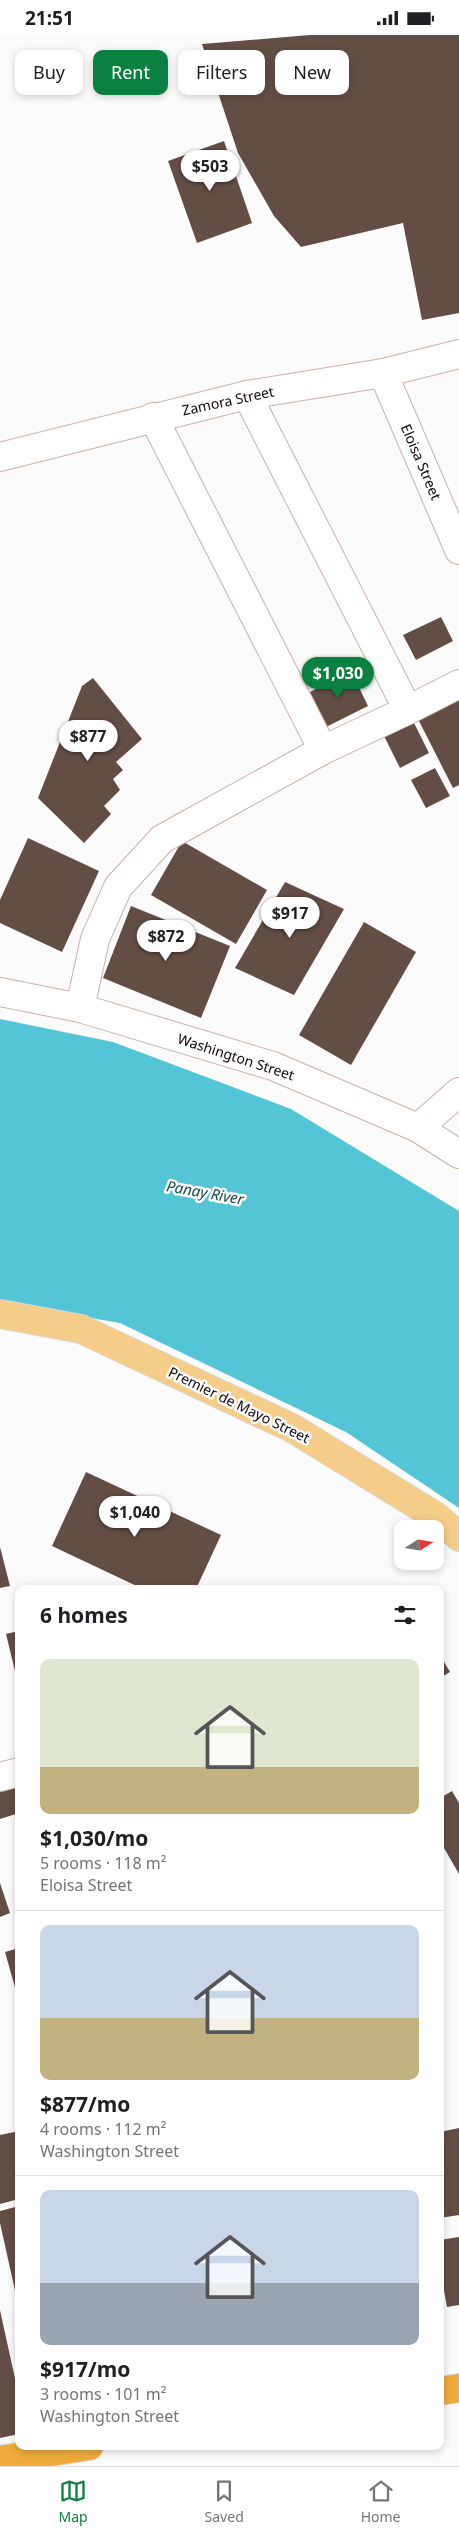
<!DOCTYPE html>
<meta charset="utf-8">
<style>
:root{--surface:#fff;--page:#f2f2f2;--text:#202124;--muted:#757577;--line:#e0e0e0;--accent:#0b8043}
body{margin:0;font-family:"Noto Sans",sans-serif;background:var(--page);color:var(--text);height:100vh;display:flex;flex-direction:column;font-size:19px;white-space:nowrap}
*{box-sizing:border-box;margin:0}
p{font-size:16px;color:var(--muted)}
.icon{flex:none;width:28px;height:28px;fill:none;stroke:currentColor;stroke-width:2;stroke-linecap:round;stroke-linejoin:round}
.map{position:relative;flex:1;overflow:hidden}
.drawer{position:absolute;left:15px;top:1550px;width:429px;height:865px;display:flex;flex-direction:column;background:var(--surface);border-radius:10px;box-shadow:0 2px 8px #0003}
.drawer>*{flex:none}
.banner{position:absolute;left:15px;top:15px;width:430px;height:45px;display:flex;gap:10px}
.needle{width:32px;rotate:78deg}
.fabs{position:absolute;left:394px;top:1485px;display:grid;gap:10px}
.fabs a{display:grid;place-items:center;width:50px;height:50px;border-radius:10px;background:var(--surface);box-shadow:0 2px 8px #0003;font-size:25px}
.price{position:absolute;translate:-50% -42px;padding:0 11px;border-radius:18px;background:#fff;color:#222;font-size:16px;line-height:32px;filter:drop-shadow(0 1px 2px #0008)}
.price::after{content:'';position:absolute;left:50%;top:30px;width:15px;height:11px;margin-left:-8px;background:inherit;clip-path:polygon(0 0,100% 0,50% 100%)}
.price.selected{background:var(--accent);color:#fff}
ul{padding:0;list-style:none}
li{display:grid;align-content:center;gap:10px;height:265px;padding:0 25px}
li+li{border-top:1px solid var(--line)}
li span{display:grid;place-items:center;height:155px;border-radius:10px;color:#555}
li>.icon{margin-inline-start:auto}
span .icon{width:90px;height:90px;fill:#fffc;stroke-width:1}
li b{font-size:21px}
h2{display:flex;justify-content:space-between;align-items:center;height:60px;padding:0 25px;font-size:21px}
.pill{padding:0 18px;border-radius:10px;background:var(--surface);box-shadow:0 2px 8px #0003;font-size:18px;line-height:45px}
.pill.selected{background:var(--accent);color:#fff}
.status{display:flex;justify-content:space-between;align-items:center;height:35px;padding:0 25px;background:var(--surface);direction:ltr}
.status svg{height:14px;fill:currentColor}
.dock{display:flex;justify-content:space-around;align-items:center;height:70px;border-top:1px solid var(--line);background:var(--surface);font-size:14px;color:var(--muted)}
.dock a{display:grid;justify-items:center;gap:2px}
.dock .selected{color:var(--accent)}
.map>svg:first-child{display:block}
.water{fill:#53c5d6}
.building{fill:#634e46}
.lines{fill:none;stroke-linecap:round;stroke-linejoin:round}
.minor-casing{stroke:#c9b1a8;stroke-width:30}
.major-casing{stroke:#d9d8d7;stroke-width:30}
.highway-casing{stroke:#d9d8d7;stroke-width:30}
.minor{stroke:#fff;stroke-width:28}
.major{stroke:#f5cd89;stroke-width:28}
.highway{stroke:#eeab3b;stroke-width:28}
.labels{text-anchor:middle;stroke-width:5;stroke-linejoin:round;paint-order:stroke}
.street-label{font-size:14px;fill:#120a07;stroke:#fbfbfb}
.water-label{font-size:15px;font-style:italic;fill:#174951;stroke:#fbfbfb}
</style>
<div class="status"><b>21:51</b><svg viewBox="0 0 49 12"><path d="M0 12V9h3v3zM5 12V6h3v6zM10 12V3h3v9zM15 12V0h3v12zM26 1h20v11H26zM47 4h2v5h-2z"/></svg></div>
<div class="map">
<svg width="459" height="2431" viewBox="0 0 459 2431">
<rect width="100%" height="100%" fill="#fbfbfb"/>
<path class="water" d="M0 984 113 1007 291 1074 459 1176V1473L346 1397 120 1288 0 1267Z"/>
<g class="building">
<path d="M310 0H459V278L422 285 403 188 301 212 274 181 238 118 202 9Z"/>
<path d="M224 106 252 188 197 208 168 126Z"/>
<path d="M441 582 453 606 416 625 403 600Z"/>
<path d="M351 636 368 671 326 692 308 658Z"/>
<path d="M93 643 142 704 116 727 123 735 113 744 120 755 104 771 111 779 84 808 38 763 82 651Z"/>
<path d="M459 664V750L453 753 418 684Z"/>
<path d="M413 686 429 718 400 733 384 701Z"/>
<path d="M435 733 450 761 426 773 411 745Z"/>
<path d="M28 803 99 836 62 917 0 888V865Z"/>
<path d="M182 806 267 855 236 909 151 860Z"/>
<path d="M285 847 344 874 294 960 235 933Z"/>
<path d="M131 871 230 911 201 983 103 943Z"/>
<path d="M364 887 416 917 351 1030 299 1000Z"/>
<path d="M86 1437 221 1500 196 1554H143L52 1511Z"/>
<path d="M0 1512 10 1551 0 1553Z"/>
<path d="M19 1596V1648H18L6 1599Z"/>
<path d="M440 1620 450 1637 440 1643Z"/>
<path d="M19 1746V1778L0 1784V1752Z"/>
<path d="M452 1756 459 1768V1839L440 1806V1763Z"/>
<path d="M0 1848 10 1878 0 1882Z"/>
<path d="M19 1913V1963H18L5 1917Z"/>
<path d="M459 2093V2180L440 2183V2097Z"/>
<path d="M19 2096V2164L0 2169V2100Z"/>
<path d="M19 2171V2269H18L0 2188V2176Z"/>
<path d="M459 2202V2270L447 2272 440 2233V2205Z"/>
<path d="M0 2275 19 2362V2399L0 2403Z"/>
</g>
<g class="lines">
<defs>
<g id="minor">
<path d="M383 338 459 515"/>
<path d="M247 360 408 675"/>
<path d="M153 382 323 715"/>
<path d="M0 422 247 360 383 338 459 319"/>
<path d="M0 957 80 973 273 1031 418 1093 459 1119"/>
<path d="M80 973 95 904 118 852 162 804 323 715 408 675 459 649"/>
<path d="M418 1093 459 1057"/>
<path d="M0 1742 19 1737"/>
</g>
<path id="major" d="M0 1279 81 1294 292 1393 437 1482 459 1502"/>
<g id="highway">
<path d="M440 2356 459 2353"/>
<path d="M0 2425 89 2411"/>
</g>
</defs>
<use href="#minor" class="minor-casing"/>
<use href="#major" class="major-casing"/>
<use href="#highway" class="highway-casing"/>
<use href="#minor" class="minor"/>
<use href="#major" class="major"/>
<use href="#highway" class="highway"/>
</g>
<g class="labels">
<g class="street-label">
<text transform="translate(228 366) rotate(-12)" y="5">Zamora Street</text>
<text transform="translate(421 427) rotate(67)" y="5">Eloisa Street</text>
<text transform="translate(236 1022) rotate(18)" y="5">Washington Street</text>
<text transform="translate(239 1370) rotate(26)" y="5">Premier de Mayo Street</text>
</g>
<g class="water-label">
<text transform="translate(205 1158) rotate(10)" y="5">Panay River</text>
</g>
</g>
</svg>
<div class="fabs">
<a><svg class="needle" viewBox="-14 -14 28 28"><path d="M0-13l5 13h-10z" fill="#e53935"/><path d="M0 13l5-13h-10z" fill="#757577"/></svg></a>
</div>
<b class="price" style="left:210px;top:157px">$503</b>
<b class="price selected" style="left:338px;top:664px">$1,030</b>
<b class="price" style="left:88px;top:727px">$877</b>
<b class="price" style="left:290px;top:904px">$917</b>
<b class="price" style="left:166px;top:927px">$872</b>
<b class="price" style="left:135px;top:1503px">$1,040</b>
<div class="banner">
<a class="pill">Buy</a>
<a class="pill selected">Rent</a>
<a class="pill">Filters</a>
<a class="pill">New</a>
</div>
<section class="drawer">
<h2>6 homes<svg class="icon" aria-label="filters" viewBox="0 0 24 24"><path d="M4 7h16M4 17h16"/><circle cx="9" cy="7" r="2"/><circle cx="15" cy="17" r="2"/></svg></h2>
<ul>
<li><span style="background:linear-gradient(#dfe7d0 70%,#c2b280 0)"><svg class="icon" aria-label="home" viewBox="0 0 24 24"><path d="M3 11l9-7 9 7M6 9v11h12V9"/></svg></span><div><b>$1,030/mo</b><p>5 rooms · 118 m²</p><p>Eloisa Street</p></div></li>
<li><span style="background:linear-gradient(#c9d6e8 60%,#c2b280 0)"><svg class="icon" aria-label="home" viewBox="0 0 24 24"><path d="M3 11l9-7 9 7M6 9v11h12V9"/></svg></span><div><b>$877/mo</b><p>4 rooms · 112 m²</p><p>Washington Street</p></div></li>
<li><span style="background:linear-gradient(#c9d6e8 60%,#9aa5b1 0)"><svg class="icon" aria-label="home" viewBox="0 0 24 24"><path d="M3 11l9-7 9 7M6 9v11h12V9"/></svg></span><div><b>$917/mo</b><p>3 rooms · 101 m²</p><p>Washington Street</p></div></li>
</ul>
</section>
</div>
<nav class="dock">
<a class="selected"><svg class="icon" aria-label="map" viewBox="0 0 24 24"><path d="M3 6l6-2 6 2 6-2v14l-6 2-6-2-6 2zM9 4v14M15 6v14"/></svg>Map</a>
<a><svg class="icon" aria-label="saved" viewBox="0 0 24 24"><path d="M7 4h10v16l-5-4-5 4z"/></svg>Saved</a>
<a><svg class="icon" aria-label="home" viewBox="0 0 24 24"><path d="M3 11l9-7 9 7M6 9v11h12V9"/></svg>Home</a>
</nav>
